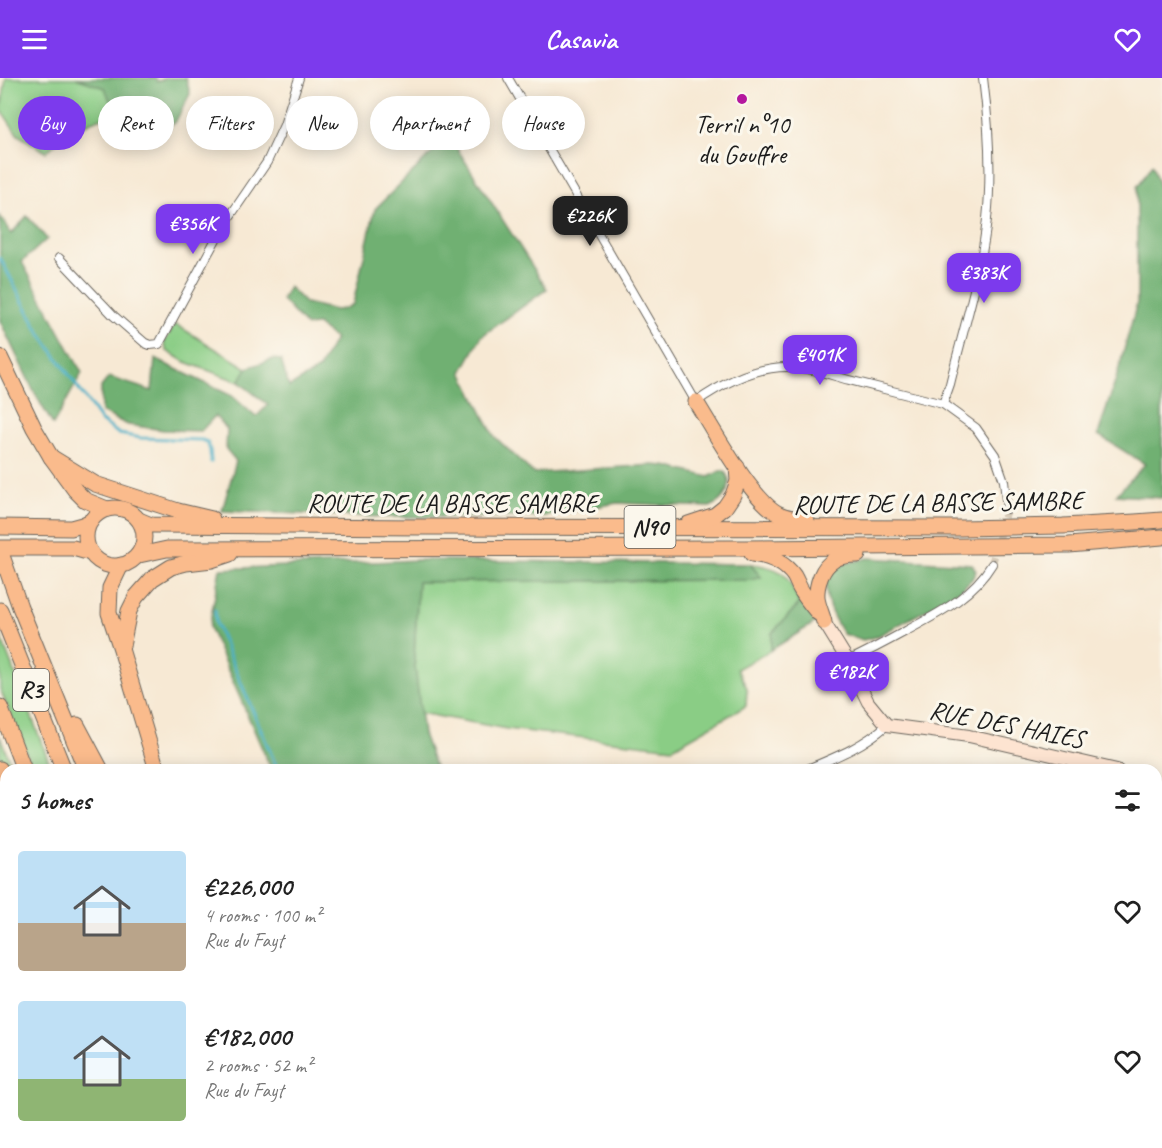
<!DOCTYPE html>
<meta charset="utf-8">
<style>
:root{--surface:#fff;--page:#f2f2f2;--text:#222;--muted:#767676;--accent:#7c3aed}
body{margin:0;font-family:Caveat,sans-serif;background:var(--page);color:var(--text);height:100vh;display:flex;flex-direction:column;font-size:22px;white-space:nowrap}
*{box-sizing:border-box;margin:0}
p{font-size:20px;color:var(--muted)}
.icon{flex:none;width:33px;height:33px;fill:none;stroke:currentColor;stroke-width:2;stroke-linecap:round;stroke-linejoin:round}
.map{position:relative;flex:1;overflow:hidden}
.side{position:absolute;left:0px;top:686px;width:1162px;height:386px;display:flex;flex-direction:column;background:var(--surface);border-radius:18px 18px 0 0;box-shadow:0 3px 15px #0003}
.side>*{flex:none}
.top-card{position:absolute;left:18px;top:18px;width:600px;height:54px;display:flex;gap:12px}
.price{position:absolute;translate:-50% -51px;padding:0 14px;border-radius:12px;background:var(--accent);color:#fff;font-size:20px;line-height:39px;filter:drop-shadow(0 2px 3px #0008)}
.price::after{content:'';position:absolute;left:50%;top:36px;width:18px;height:14px;margin-left:-9px;background:inherit;clip-path:polygon(0 0,100% 0,50% 100%)}
.price.selected{background:#222;color:#fff}
ul{padding:0;list-style:none}
li{display:flex;align-items:center;gap:18px;height:150px;padding:0 18px}
li span{display:grid;place-items:center;flex:none;width:168px;height:120px;border-radius:6px;color:#555}
li>.icon{margin-inline-start:auto}
span .icon{width:72px;height:72px;fill:#fffc;stroke-width:1}
li b{font-size:26px}
h2{display:flex;justify-content:space-between;align-items:center;height:72px;padding:0 18px;font-size:26px}
.pill{padding:0 21px;border-radius:27px;background:var(--surface);box-shadow:0 3px 15px #0003;font-size:21px;line-height:54px}
.pill.selected{background:var(--accent);color:#fff}
header{display:flex;justify-content:space-between;align-items:center;height:78px;padding:0 18px;background:var(--accent);color:#fff;font-size:27px;font-weight:600}
.map>svg:first-child{display:block}
.green{fill:#8acd85;stroke:#537450;stroke-width:1.5}
.forest{fill:#6fb072;stroke:#466647;stroke-width:1.5}
.lines{fill:none;stroke-linecap:round;stroke-linejoin:round}
.stream{stroke:#49b0c8;stroke-width:3}
.street-tunnel{stroke:#d6cab8;stroke-width:8;stroke-dasharray:8 4;stroke-linecap:butt}
.street-casing{stroke:#69645c;stroke-width:10}
.secondary-casing{stroke:#69645c;stroke-width:14}
.highway-casing{stroke:#69645c;stroke-width:17}
.street{stroke:#fff;stroke-width:8}
.secondary{stroke:#fde4d1;stroke-width:12}
.highway{stroke:#fabb8c;stroke-width:15}
.poi-dot{fill:#b5179e;stroke:#fbf7ec;stroke-width:2}
.labels{text-anchor:middle;stroke-width:6;stroke-linejoin:round;paint-order:stroke}
.shield{fill:#fbf7ec;stroke:#5f5e5a;stroke-width:1.5}
.shield-label{font-size:24px;font-weight:bold;fill:#1c1c1c}
.poi-label{font-size:26px;fill:#1c1c1c;stroke:#fbf7ec}
.street-label{font-size:26px;fill:#1c1c1c;stroke:#fbf7ec}
</style>
<header><svg class="icon" aria-label="menu" viewBox="0 0 24 24"><path d="M4 6h16M4 12h16M4 18h16"/></svg>Casavia<svg class="icon" aria-label="heart" viewBox="0 0 24 24"><path d="M12 20l-8-8c-3-5 5-10 8-4 3-6 11-1 8 4z"/></svg></header>
<div class="map">
<svg width="1162" height="1070" viewBox="0 0 1162 1070">
<rect width="100%" height="100%" fill="#fbf7ec"/>
<filter id="ink" filterUnits="userSpaceOnUse"><feTurbulence type="fractalNoise" baseFrequency=".0167" numOctaves="2"/><feDisplacementMap in="SourceGraphic" scale="12" xChannelSelector="R" yChannelSelector="G"/><feConvolveMatrix kernelMatrix="1 2 1 2 8 2 1 2 1" color-interpolation-filters="sRGB"/></filter>
<filter id="wash" filterUnits="userSpaceOnUse"><feTurbulence type="fractalNoise" baseFrequency=".008" numOctaves="4" result="noise"/><feDisplacementMap in="SourceGraphic" scale="24" xChannelSelector="R" yChannelSelector="G"/><feGaussianBlur stdDeviation="1.35" result="paint"/><feColorMatrix in="noise" values="0 0 0 0 0 0 0 0 0 0 0 0 0 0 0 0 0 1.4 0 .05"/><feComposite in="paint" operator="in"/></filter>
<g filter="url(#wash)">
<rect width="100%" height="100%" fill="#f7e9d4"/>
<g class="green">
<path d="M6 0H76L108 10 115 35 91 44 67 56 46 74 18 57 1 32Z"/>
<path d="M175 246 247 290 239 304 183 283 167 273 164 265Z"/>
<path d="M750 486C782 489 789 496 799 526L772 555 771 572 737 591 747 610 746 628 673 670 507 651 420 635 414 580 418 504 751 502 761 499Z"/>
<path d="M0 557 48 681 53 691H33L0 611Z"/>
<path d="M0 658 13 691H8L0 678Z"/>
<path d="M0 801 6 809V1065H122V1070H0Z"/>
<path d="M152 1065H189L190 1070H154Z"/>
</g>
<g class="forest">
<path d="M76 0H156L157 3 167 0H186L190 16 176 43 164 53 115 35 105 10Z"/>
<path d="M449 58 547 211 482 258 462 294 494 358 533 395 653 387 665 388 709 399 720 393H724C736 406 724 423 710 429L617 425 540 439H382L222 433 236 383 226 371 227 351 215 338 201 353 164 352 128 347 101 334V309L109 299 152 313 155 281 232 318 256 339 268 327 239 304 247 290 273 281 281 282 289 309 319 291 335 261 318 247 306 248 282 222 289 209 305 225 335 232 344 231 353 226 375 131Z"/>
<path d="M1152 87 1162 116V420L1116 417 1145 386 1098 357 1116 301 1137 225V109Z"/>
<path d="M0 138 11 156 27 138 47 161 22 184 82 295 53 347 35 316 0 243Z"/>
<path d="M868 480 972 486 976 493 972 501 956 516 876 559 863 562 843 556C831 536 825 525 826 501L838 487Z"/>
<path d="M418 482 750 486 761 499 751 502 418 504 414 580 423 656 436 691H271L209 549 220 491Z"/>
<path d="M797 518 816 544 771 572 772 555 799 526Z"/>
<path d="M6 726V809L0 801V728Z"/>
<path d="M278 1065H331L333 1070H279Z"/>
<path d="M416 1065H632L603 1070H534L532 1067 501 1070H418Z"/>
</g>
<g class="lines">
<g class="stream">
<path d="M0 180 38 252 101 343 119 356 141 360 202 362 207 364 210 372 211 384"/>
<path d="M215 532 216 546 278 692"/>
<path d="M427 1065 430 1070"/>
</g>
</g>
</g>
<g filter="url(#ink)">
<g class="lines">
<path class="street-tunnel" d="M992 486 1007 431"/>
<defs>
<g id="street">
<path d="M508 0 696 324C723 305 756 288 790 289 810 289 830 297 849 302 880 310 912 318 943 326"/>
<path d="M983 0C989 47 992 94 987 141 981 197 963 252 950 306L943 326 976 350 995 377 1004 403 1007 431"/>
<path d="M59 180 114 238 145 265 150 267 159 266 222 150 267 84 284 47 299 0"/>
<path d="M848 583C867 574 886 564 906 553 939 535 972 519 992 486"/>
<path d="M805 692C836 679 862 669 887 647"/>
<path d="M994 1067 1002 1070"/>
<path d="M1078 1070 1080 1065"/>
</g>
<g id="secondary">
<path d="M824 544 848 583 868 624 887 647 969 658 1117 692"/>
<path d="M1156 714 1162 719"/>
</g>
<g id="highway">
<path d="M0 279 34 350 51 379 75 412 85 422 107 431"/>
<path d="M696 324C713 351 752 423 779 436 787 440 798 441 807 442"/>
<path d="M51 379 95 406 178 433 212 441"/>
<circle cx="115" cy="459" r="29"/>
<path d="M139 442 151 447 422 449 960 450 1063 448 1135 444 1162 442"/>
<path d="M688 446 715 437 725 429 733 417 738 403 737 389"/>
<path d="M0 449 71 450 82 447 91 443"/>
<path d="M0 470H73L91 475"/>
<path d="M0 472 20 529 86 692"/>
<path d="M752 476C768 478 784 484 794 498 797 503 799 510 803 515 807 522 813 529 818 535"/>
<path d="M139 477 167 471 745 470 1069 467 1162 459"/>
<path d="M121 487 110 510 109 535 121 571 157 692"/>
<path d="M0 532 64 692"/>
<path d="M824 544C822 536 818 528 817 520 816 507 822 489 834 482 841 477 850 477 858 477"/>
<path d="M122 568 129 533 136 519 152 501 171 489 186 485 212 482 230 476"/>
<path d="M0 629 24 692"/>
<path d="M77 647 101 692"/>
<path d="M0 691 6 702"/>
<path d="M152 1065 153 1070"/>
<path d="M198 1065 199 1070"/>
<path d="M218 1065 219 1070"/>
<path d="M262 1065 263 1070"/>
</g>
</defs>
<use href="#street" class="street-casing"/>
<use href="#secondary" class="secondary-casing"/>
<use href="#highway" class="highway-casing"/>
<use href="#street" class="street"/>
<use href="#secondary" class="secondary"/>
<use href="#highway" class="highway"/>
</g>
</g>
<circle class="poi-dot" cx="742" cy="21" r="6"/>
<g class="labels">
<g class="shield">
<rect x="624.5" y="428" width="51" height="42" rx="4.5"/>
<rect x="13" y="591" width="36" height="42" rx="4.5"/>
</g>
<g class="shield-label">
<text x="650" y="457">N90</text>
<text x="31" y="620">R3</text>
</g>
<g class="poi-label">
<text x="742" y="55">Terril n°10<tspan x="742" dy="30">du Gouffre</tspan></text>
</g>
<g class="street-label">
<text transform="translate(938 424) rotate(-1)" y="9">ROUTE DE LA BASSE SAMBRE</text>
<text x="452" y="434">ROUTE DE LA BASSE SAMBRE</text>
<text transform="translate(1007 646) rotate(11)" y="9">RUE DES HAIES</text>
</g>
</g>
</svg>
<b class="price selected" style="left:590px;top:169px">€226K</b>
<b class="price" style="left:193px;top:177px">€356K</b>
<b class="price" style="left:984px;top:226px">€383K</b>
<b class="price" style="left:820px;top:308px">€401K</b>
<b class="price" style="left:852px;top:625px">€182K</b>
<div class="top-card">
<a class="pill selected">Buy</a>
<a class="pill">Rent</a>
<a class="pill">Filters</a>
<a class="pill">New</a>
<a class="pill">Apartment</a>
<a class="pill">House</a>
</div>
<section class="side">
<h2>5 homes<svg class="icon" aria-label="filters" viewBox="0 0 24 24"><path d="M4 7h16M4 17h16"/><circle cx="9" cy="7" r="2"/><circle cx="15" cy="17" r="2"/></svg></h2>
<ul>
<li><span style="background:linear-gradient(#bfe0f5 60%,#b9a48a 0)"><svg class="icon" aria-label="home" viewBox="0 0 24 24"><path d="M3 11l9-7 9 7M6 9v11h12V9"/></svg></span><div><b>€226,000</b><p>4 rooms · 100 m²</p><p>Rue du Fayt</p></div><svg class="icon" aria-label="heart" viewBox="0 0 24 24"><path d="M12 20l-8-8c-3-5 5-10 8-4 3-6 11-1 8 4z"/></svg></li>
<li><span style="background:linear-gradient(#bfe0f5 65%,#8fb573 0)"><svg class="icon" aria-label="home" viewBox="0 0 24 24"><path d="M3 11l9-7 9 7M6 9v11h12V9"/></svg></span><div><b>€182,000</b><p>2 rooms · 52 m²</p><p>Rue du Fayt</p></div><svg class="icon" aria-label="heart" viewBox="0 0 24 24"><path d="M12 20l-8-8c-3-5 5-10 8-4 3-6 11-1 8 4z"/></svg></li>
</ul>
</section>
</div>
